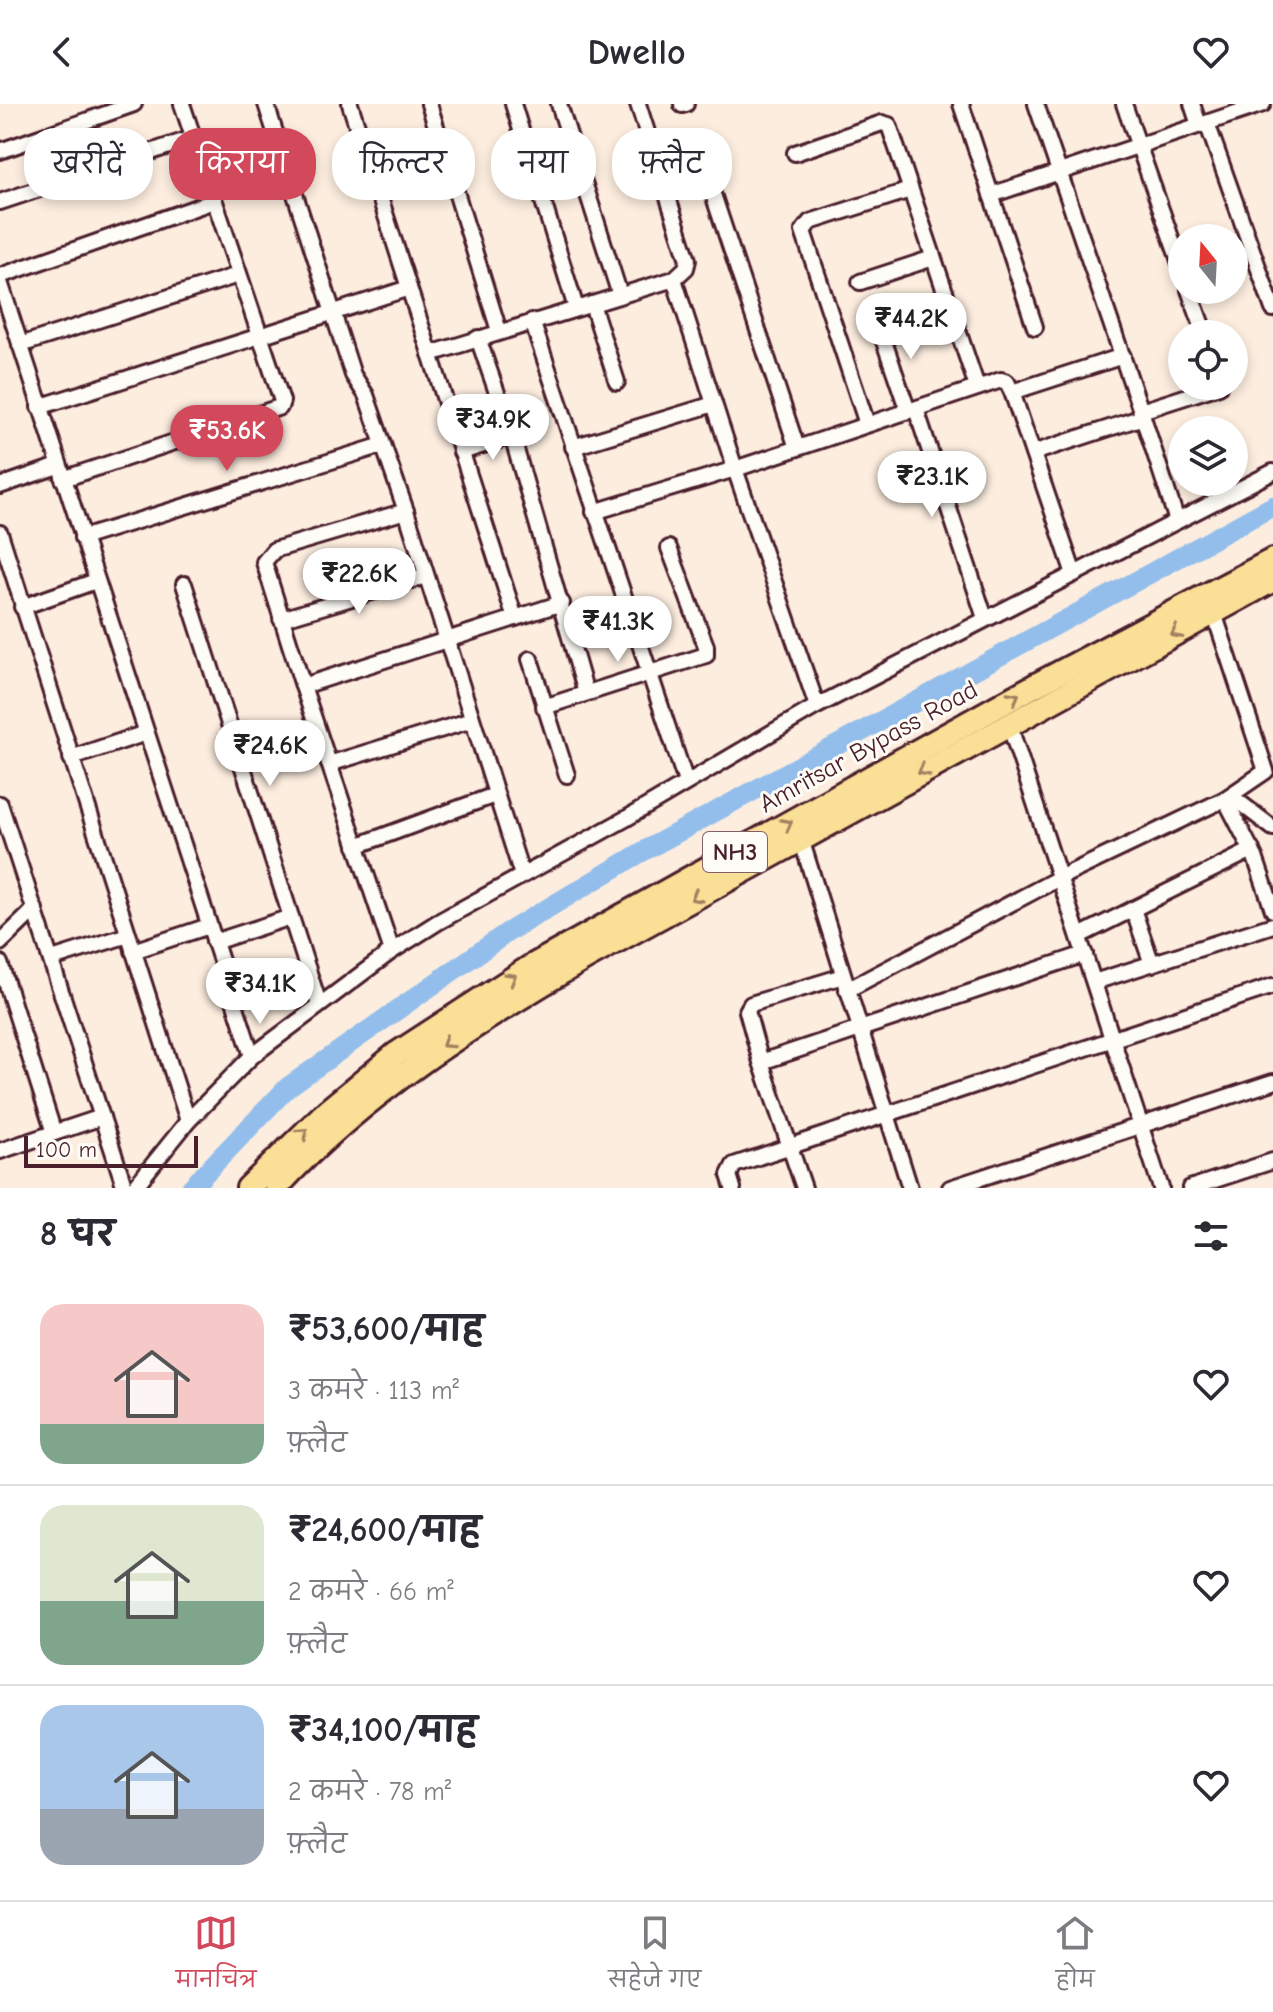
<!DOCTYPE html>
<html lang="hi">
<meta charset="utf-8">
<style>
:root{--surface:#fff;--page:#f7f7f7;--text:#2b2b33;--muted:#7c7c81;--line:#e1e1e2;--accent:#d1495b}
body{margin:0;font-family:"Comic Neue","Playpen Sans Deva",sans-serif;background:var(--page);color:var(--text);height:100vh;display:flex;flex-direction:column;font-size:30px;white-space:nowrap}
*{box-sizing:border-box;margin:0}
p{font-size:26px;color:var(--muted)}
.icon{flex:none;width:44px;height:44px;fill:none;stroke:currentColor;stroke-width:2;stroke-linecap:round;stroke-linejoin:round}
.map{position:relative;height:1084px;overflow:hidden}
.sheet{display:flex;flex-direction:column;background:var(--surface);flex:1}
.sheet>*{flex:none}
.hud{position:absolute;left:24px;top:24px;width:800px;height:72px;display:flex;gap:16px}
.needle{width:52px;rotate:342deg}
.fabs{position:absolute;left:1168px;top:120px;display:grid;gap:16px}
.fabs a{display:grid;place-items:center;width:80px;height:80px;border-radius:50%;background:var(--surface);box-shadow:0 4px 12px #0003;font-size:40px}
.scale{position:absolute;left:24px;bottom:20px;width:174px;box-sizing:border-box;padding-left:8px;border:4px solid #4a1f2b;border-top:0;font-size:22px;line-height:28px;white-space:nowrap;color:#4a1f2b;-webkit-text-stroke:6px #fdfcf7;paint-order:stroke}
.price{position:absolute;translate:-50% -68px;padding:0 18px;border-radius:28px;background:#fff;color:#222;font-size:26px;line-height:52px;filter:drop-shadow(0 2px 4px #0008)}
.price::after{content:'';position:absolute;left:50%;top:48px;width:24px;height:18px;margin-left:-12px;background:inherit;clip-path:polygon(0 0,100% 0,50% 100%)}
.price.selected{background:var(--accent);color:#fff}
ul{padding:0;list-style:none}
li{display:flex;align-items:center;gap:24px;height:200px;padding:0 40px}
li+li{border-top:2px solid var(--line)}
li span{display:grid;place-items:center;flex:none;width:224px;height:160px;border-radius:24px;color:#555}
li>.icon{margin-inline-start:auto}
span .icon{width:96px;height:96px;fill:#fffc;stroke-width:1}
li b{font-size:34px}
h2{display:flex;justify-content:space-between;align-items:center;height:96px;padding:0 40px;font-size:34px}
.tag{padding:0 28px;border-radius:32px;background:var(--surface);box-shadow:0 4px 12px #0003;font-size:28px;line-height:72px}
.tag.selected{background:var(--accent);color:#fff}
header{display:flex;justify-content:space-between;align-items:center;height:104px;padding:0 40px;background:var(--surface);font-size:36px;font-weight:700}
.tabs{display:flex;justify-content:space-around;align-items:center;height:112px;border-top:2px solid var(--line);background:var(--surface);font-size:22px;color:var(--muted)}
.tabs a{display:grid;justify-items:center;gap:4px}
.tabs .selected{color:var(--accent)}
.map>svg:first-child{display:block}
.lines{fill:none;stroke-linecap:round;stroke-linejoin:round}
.river{stroke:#93beec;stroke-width:20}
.minor-casing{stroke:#4a1f2b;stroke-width:20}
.trunk-casing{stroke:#4a1f2b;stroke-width:28}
.minor{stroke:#fdfcf7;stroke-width:14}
.trunk{stroke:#fadf96;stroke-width:22}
.oneway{stroke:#a27f60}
.labels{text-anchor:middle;stroke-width:6;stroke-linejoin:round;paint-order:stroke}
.shield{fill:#fdfcf7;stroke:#806168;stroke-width:2}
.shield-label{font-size:24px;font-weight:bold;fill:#4a1f2b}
.street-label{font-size:26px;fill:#4a1f2b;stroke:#fdfcf7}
</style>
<header><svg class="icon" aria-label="back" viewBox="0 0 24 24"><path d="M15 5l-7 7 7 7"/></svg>Dwello<svg class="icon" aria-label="heart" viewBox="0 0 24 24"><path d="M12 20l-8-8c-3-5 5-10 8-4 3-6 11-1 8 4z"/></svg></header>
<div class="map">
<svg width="1273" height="1084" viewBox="0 0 1273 1084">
<rect width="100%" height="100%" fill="#fceddf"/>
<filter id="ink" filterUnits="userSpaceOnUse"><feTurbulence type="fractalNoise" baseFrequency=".0125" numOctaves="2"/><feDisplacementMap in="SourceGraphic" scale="16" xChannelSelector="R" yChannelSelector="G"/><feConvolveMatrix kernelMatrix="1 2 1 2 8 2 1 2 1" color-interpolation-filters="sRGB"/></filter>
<g filter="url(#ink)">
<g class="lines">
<path class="river" d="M191 1084 288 983 508 828 642 748 1273 402"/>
<defs>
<g id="minor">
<path d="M266 0 353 271 366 291 406 407 522 771"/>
<path d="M350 0 515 514"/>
<path d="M429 0 499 227"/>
<path d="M513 0 576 204"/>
<path d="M559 0 620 191"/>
<path d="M961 0 1035 223"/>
<path d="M1036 0 1141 307"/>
<path d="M1124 0 1182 165"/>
<path d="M1192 0 1199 21"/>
<path d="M682 1 686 0"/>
<path d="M1207 19 1273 205"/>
<path d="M0 47 134 0"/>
<path d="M795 49 882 19 889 21 977 283"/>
<path d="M702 57 797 344"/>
<path d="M991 91 1263 0"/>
<path d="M0 98 193 34"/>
<path d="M0 172 214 97"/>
<path d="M674 175 735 365 817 602"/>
<path d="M0 178 252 952"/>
<path d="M860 178 933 154"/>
<path d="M1189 186 1205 230"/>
<path d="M592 200 617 278"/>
<path d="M532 217 686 678"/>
<path d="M878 220 908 307"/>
<path d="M478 234 512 332 586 589"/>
<path d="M20 241 238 171"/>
<path d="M430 250 674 175 686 164 688 156 638 0"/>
<path d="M1012 288 1123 252"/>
<path d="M39 303 409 184"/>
<path d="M916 305 985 514"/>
<path d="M867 320 803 127 810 118 910 86"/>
<path d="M573 343 714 300"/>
<path d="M461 348 512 332"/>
<path d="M1033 349 1143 313"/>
<path d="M63 375 280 303 282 297 182 0"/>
<path d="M0 382 58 362"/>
<path d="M594 408 735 365 1001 276 1007 278 1012 288 1074 470"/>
<path d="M1177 417 1141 307 1219 282"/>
<path d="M0 429 188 1017"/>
<path d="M82 434 383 341"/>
<path d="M184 480 319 900"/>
<path d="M22 503 96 477"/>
<path d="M281 515 426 472"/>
<path d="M530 555 567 671"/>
<path d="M303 582 562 499"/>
<path d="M544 603 706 551V542L669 444"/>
<path d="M1009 620 1161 1084"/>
<path d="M71 654 146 629"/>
<path d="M329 660 472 616"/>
<path d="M1231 692 1273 724"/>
<path d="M1225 695 1255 753 1273 806"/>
<path d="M0 700 125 1084"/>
<path d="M801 735 910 1084"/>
<path d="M356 742 495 691"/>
<path d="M1133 805 1152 860"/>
<path d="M1079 832 1252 746"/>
<path d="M214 838 291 813"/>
<path d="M0 839 35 805"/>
<path d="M133 847 209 822"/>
<path d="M392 847 303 582 264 458 274 446 406 407"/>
<path d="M52 855 128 831"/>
<path d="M0 859 54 1029"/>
<path d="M1094 878 1273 821"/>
<path d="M847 886 1059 774 1225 695 1266 667 1214 509"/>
<path d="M761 958 1085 850"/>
<path d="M0 1047 102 1013"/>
<path d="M134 1084 188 1017 252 952 392 847 438 818 627 714 817 602 1273 368"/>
<path d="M733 1084 729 1071 734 1061 1273 882"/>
<path d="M804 1084 761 958 747 907 751 900 843 872"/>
<path d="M950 1084 1273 978"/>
<path d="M1190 1084 1273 1057"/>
</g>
<g id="trunk">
<path d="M248 1084 327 1007 396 950 530 863 1034 582 1273 456"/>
<path d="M276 1084C364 988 475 920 586 854L1273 476"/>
</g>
</defs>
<use href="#minor" class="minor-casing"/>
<use href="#trunk" class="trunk-casing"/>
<use href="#minor" class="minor"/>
<use href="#trunk" class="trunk"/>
</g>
<defs><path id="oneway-chevron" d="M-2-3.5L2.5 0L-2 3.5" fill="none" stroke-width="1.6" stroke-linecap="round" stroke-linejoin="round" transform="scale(2)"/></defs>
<g class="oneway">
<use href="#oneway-chevron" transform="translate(1176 529) rotate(152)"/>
<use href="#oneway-chevron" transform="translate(1014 593) rotate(-29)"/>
<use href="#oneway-chevron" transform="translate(923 667) rotate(151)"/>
<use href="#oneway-chevron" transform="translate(787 720) rotate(-29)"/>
<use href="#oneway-chevron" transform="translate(696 793) rotate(151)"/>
<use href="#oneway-chevron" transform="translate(511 874) rotate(-32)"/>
<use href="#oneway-chevron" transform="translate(447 939) rotate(146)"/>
<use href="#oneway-chevron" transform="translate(303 1029) rotate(-43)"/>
</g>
</g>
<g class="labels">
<rect class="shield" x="703" y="728" width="64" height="40" rx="6"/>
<g class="shield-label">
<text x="735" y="756">NH3</text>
</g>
<g class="street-label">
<text transform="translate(868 642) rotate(-29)" y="9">Amritsar Bypass Road</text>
</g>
</g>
</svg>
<div class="fabs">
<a><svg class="needle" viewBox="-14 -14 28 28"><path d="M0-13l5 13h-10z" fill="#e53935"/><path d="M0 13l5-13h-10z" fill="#7c7c81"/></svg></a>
<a><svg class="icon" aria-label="locate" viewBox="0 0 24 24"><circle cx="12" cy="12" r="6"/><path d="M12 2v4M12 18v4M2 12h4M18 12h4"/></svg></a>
<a><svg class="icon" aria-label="layers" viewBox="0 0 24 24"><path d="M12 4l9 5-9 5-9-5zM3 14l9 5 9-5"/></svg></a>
</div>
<div class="scale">100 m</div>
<b class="price" style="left:911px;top:257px">₹44.2K</b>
<b class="price" style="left:493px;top:358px">₹34.9K</b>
<b class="price selected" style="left:227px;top:369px">₹53.6K</b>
<b class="price" style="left:932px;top:415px">₹23.1K</b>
<b class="price" style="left:359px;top:512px">₹22.6K</b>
<b class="price" style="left:618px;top:560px">₹41.3K</b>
<b class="price" style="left:270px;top:684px">₹24.6K</b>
<b class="price" style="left:260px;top:922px">₹34.1K</b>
<div class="hud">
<a class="tag">खरीदें</a>
<a class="tag selected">किराया</a>
<a class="tag">फ़िल्टर</a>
<a class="tag">नया</a>
<a class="tag">फ़्लैट</a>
</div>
</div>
<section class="sheet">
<h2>8 घर<svg class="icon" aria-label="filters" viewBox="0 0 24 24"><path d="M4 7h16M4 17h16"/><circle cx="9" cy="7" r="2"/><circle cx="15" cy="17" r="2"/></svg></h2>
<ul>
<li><span style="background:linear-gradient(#f6c9c9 75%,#7fa58c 0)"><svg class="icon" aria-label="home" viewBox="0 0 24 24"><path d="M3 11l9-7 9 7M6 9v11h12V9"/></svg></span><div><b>₹53,600/माह</b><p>3 कमरे · 113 m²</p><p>फ़्लैट</p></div><svg class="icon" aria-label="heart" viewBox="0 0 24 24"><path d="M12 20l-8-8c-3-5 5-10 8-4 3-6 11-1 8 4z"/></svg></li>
<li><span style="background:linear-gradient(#dfe7d0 60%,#7fa58c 0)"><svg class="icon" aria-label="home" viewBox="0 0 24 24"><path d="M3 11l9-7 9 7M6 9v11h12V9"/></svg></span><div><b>₹24,600/माह</b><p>2 कमरे · 66 m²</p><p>फ़्लैट</p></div><svg class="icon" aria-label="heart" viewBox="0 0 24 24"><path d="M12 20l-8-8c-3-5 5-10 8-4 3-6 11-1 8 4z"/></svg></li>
<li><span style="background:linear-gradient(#a9c7e8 65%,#9aa5b1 0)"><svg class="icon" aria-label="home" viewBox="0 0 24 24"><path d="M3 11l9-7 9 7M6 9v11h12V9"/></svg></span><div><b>₹34,100/माह</b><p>2 कमरे · 78 m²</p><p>फ़्लैट</p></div><svg class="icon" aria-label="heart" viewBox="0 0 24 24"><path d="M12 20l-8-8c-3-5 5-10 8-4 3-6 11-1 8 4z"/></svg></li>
</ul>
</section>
<nav class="tabs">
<a class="selected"><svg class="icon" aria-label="map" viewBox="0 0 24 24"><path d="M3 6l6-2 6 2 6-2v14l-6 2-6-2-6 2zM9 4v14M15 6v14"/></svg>मानचित्र</a>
<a><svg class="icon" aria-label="saved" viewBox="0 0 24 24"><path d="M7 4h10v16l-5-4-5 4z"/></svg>सहेजे गए</a>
<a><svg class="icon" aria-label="home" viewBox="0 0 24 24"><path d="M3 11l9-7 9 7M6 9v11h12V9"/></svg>होम</a>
</nav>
